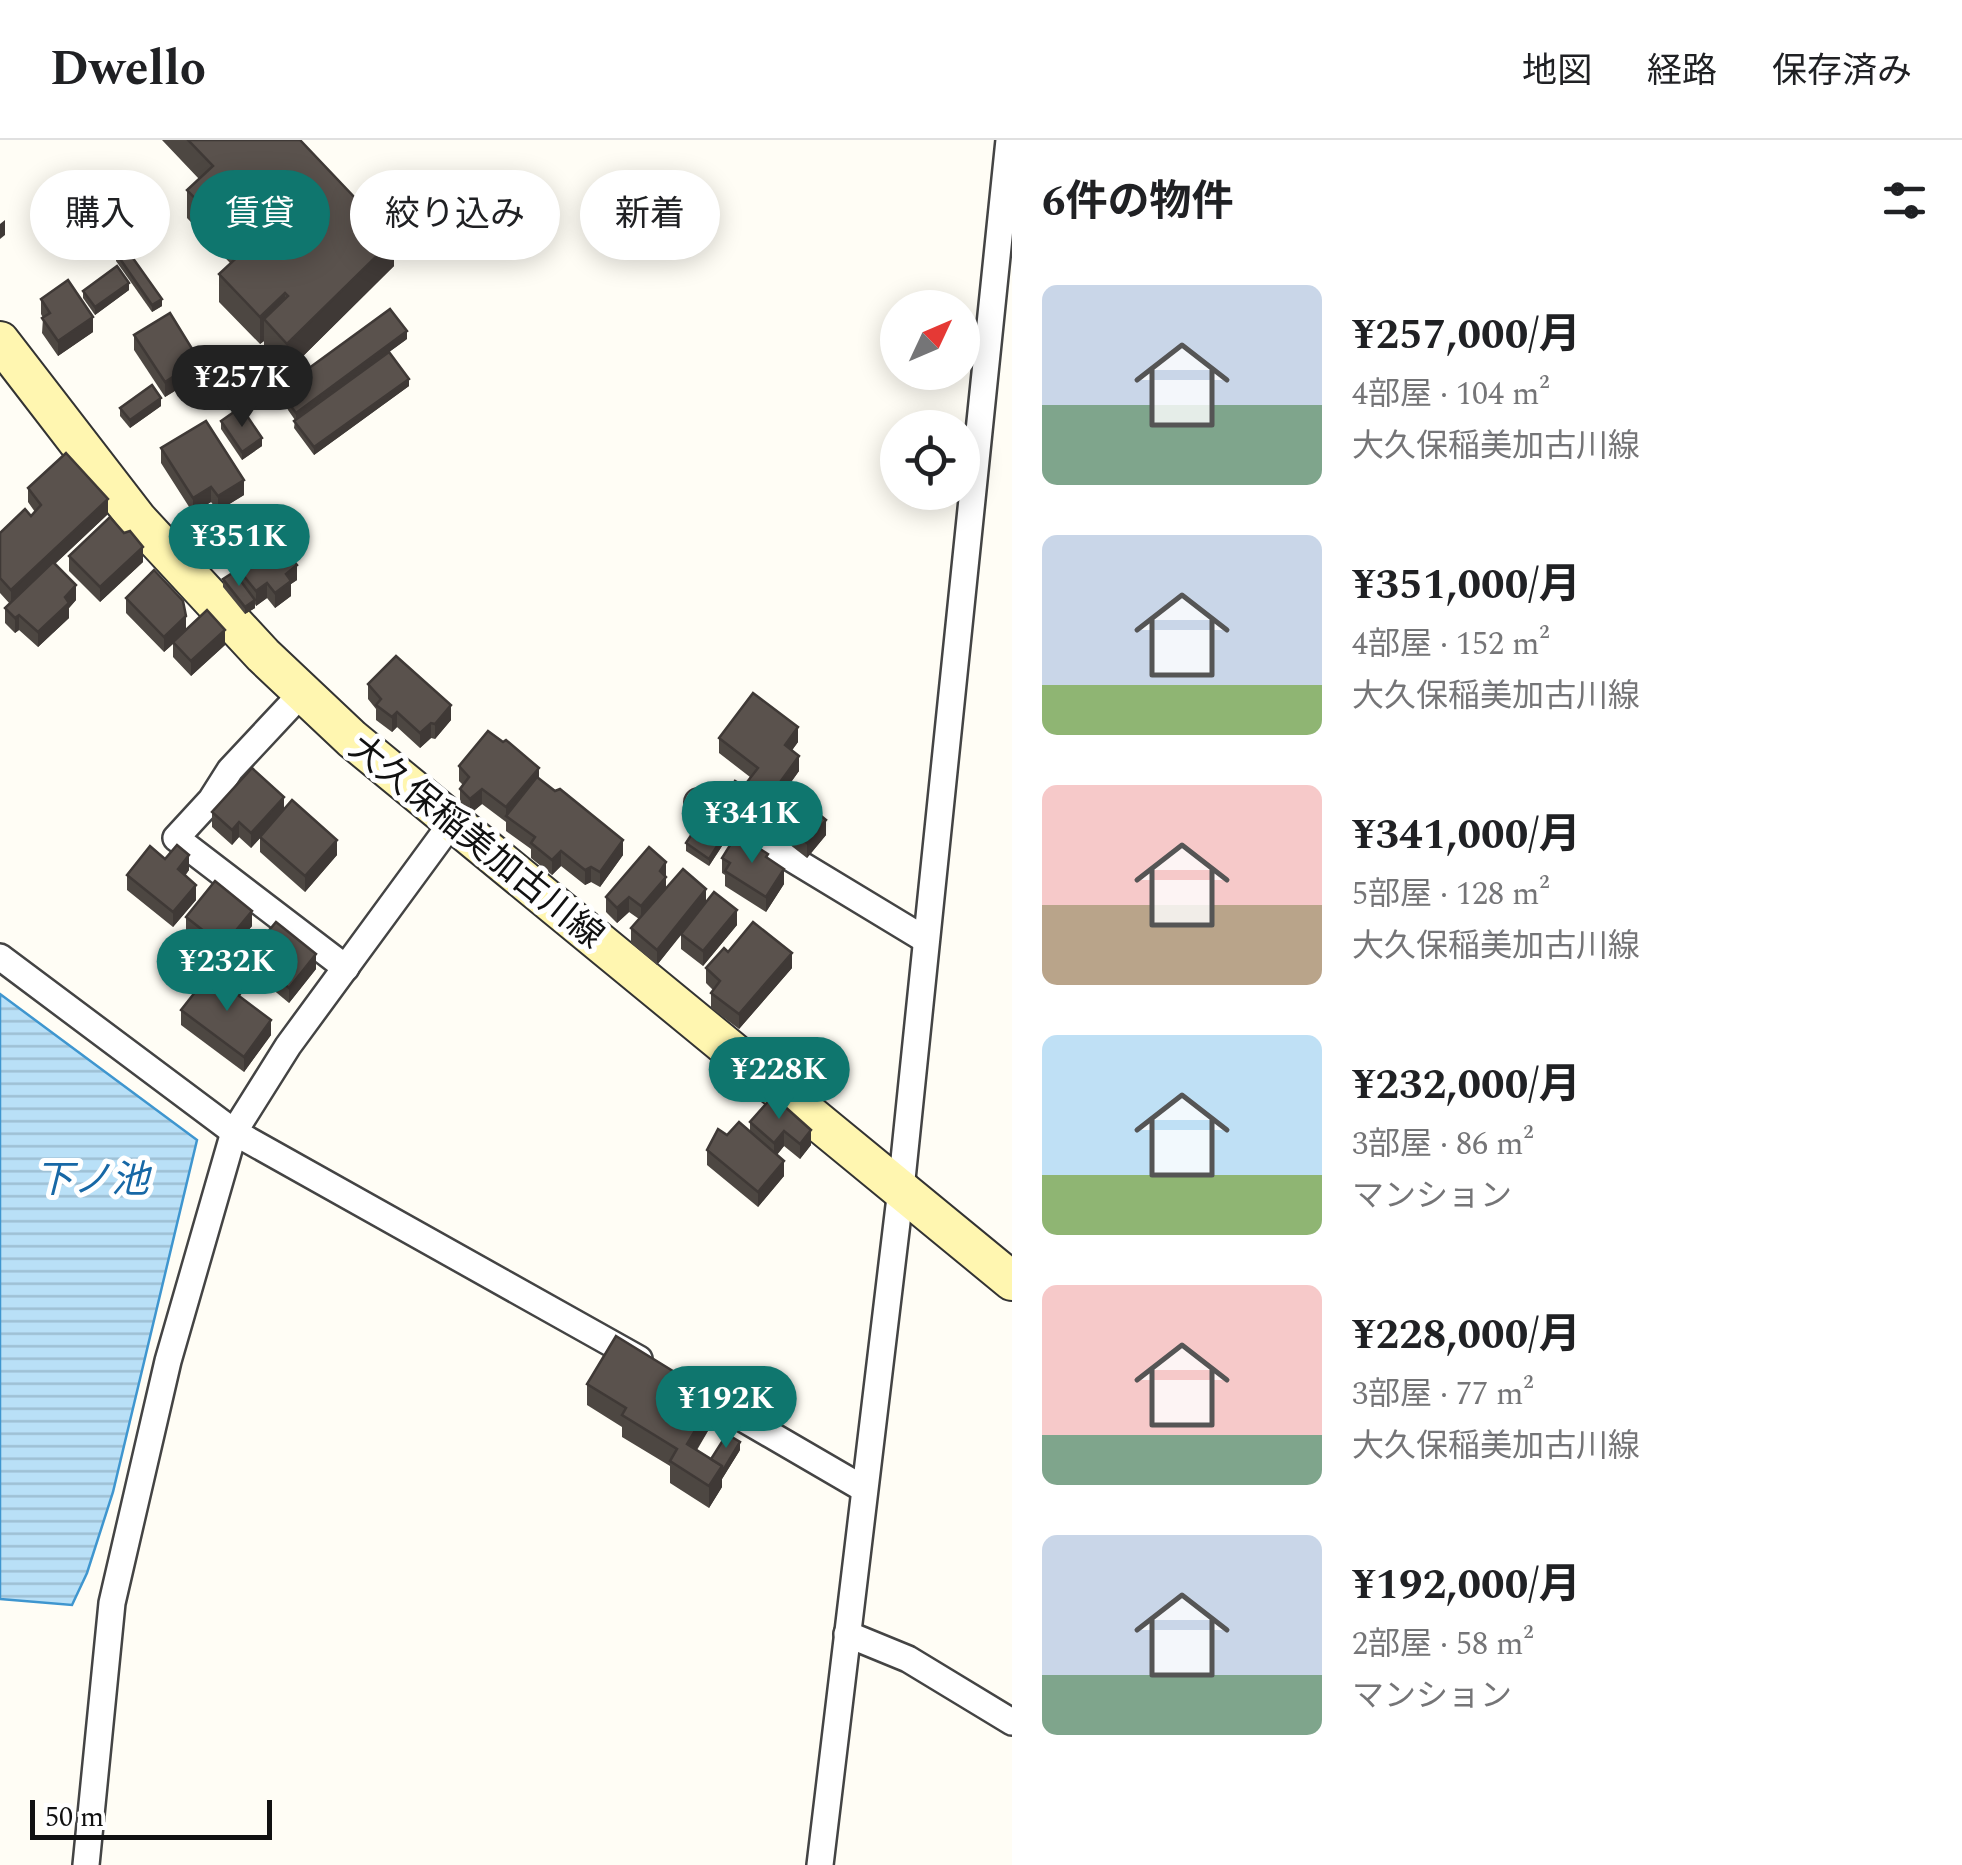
<!DOCTYPE html>
<html lang="ja">
<meta charset="utf-8">
<style>
:root{--surface:#fff;--page:#f6f6f6;--text:#202124;--muted:#757577;--line:#e0e0e0;--accent:#0f766e}
body{margin:0;font-family:Spectral,"Noto Sans JP",serif;background:var(--page);color:var(--text);height:100vh;display:flex;flex-direction:column;font-size:38px;white-space:nowrap}
*{box-sizing:border-box;margin:0}
p{font-size:32px;color:var(--muted)}
.icon{flex:none;width:55px;height:55px;fill:none;stroke:currentColor;stroke-width:2;stroke-linecap:round;stroke-linejoin:round}
.map{position:relative;flex:1;overflow:hidden}
.panel{display:flex;flex-direction:column;background:var(--surface);width:950px}
.panel>*{flex:none}
.banner{position:absolute;left:30px;top:30px;width:830px;height:90px;display:flex;gap:20px}
.needle{width:65px;rotate:46deg}
.fabs{position:absolute;left:880px;top:150px;display:grid;gap:20px}
.fabs a{display:grid;place-items:center;width:100px;height:100px;border-radius:50%;background:var(--surface);box-shadow:0 5px 25px #0003;font-size:50px}
.scale{position:absolute;left:30px;bottom:25px;width:242px;box-sizing:border-box;padding-left:10px;border:5px solid #111;border-top:0;font-size:28px;line-height:35px;white-space:nowrap;color:#111;-webkit-text-stroke:8px #fff;paint-order:stroke}
.price{position:absolute;translate:-50% -85px;padding:0 22px;border-radius:35px;background:var(--accent);color:#fff;font-size:32px;line-height:65px;filter:drop-shadow(0 2px 5px #0008)}
.price::after{content:'';position:absolute;left:50%;top:60px;width:30px;height:22px;margin-left:-15px;background:inherit;clip-path:polygon(0 0,100% 0,50% 100%)}
.price.selected{background:#222;color:#fff}
ul{padding:0;list-style:none}
li{display:flex;align-items:center;gap:30px;height:250px;padding:0 30px}
li span{display:grid;place-items:center;flex:none;width:280px;height:200px;border-radius:15px;color:#555}
li>.icon{margin-inline-start:auto}
span .icon{width:120px;height:120px;fill:#fffc;stroke-width:1}
li b{font-size:42px}
h2{display:flex;justify-content:space-between;align-items:center;height:120px;padding:0 30px;font-size:42px}
.tag{padding:0 35px;border-radius:45px;background:var(--surface);box-shadow:0 5px 25px #0003;font-size:35px;line-height:90px}
.tag.selected{background:var(--accent);color:#fff}
header{display:flex;align-items:center;gap:60px;box-sizing:border-box;height:140px;padding:0 50px;background:var(--surface);border-bottom:2px solid var(--line)}
header strong{font-size:48px}
nav{display:flex;gap:55px;margin-inline-start:auto;font-size:35px}
main{display:flex;flex:1;min-height:0}
.map>svg:first-child{display:block}
.water{fill:url(#water-rules);stroke:#3f96cf;stroke-width:2.5}
.lines{fill:none;stroke-linecap:round;stroke-linejoin:round}
.street-casing{stroke:#444;stroke-width:30}
.secondary-casing{stroke:#333;stroke-width:42}
.street{stroke:#fff;stroke-width:25}
.secondary{stroke:#fff6b0;stroke-width:38}
.wall{fill:#4d4742}
.shaded-wall{fill:#3f3936}
.building{fill:#5a524d;stroke:#3f3936;stroke-width:2.5}
.labels{text-anchor:middle;stroke-width:10;stroke-linejoin:round;paint-order:stroke}
.street-label{font-size:35px;fill:#111;stroke:#fff}
.water-label{font-size:38px;font-style:italic;fill:#1768a6;stroke:#fff}
</style>
<header>
<strong>Dwello</strong>
<nav><a>地図</a><a>経路</a><a>保存済み</a></nav>
</header>
<main>
<div class="map">
<svg width="1012" height="1725" viewBox="0 0 1012 1725">
<defs>
<pattern id="water-rules" width="6" height="5" patternUnits="userSpaceOnUse" patternTransform="scale(2.5)"><rect width="6" height="5" fill="#b9e0f7"/><path d="M0 2.5h6" fill="none" stroke="#9ebfd3"/></pattern>
</defs>
<rect width="100%" height="100%" fill="#fffdf5"/>
<path class="water" d="M0 854 197 1000 113 1352 87 1433 72 1465 0 1459Z"/>
<g class="lines">
<defs>
<g id="street">
<path d="M302 553 230 630 211 660 176 698 346 828"/>
<path d="M698 662 926 800"/>
<path d="M0 817 234 992 639 1219"/>
<path d="M687 1246 864 1349"/>
<path d="M847 1494 908 1519 1012 1582"/>
<path d="M86 1725 112 1463 168 1221 234 992 288 906 453 681"/>
<path d="M820 1725 901 1049 1009 0"/>
</g>
<path id="secondary" d="M0 201 138 380 263 515 352 599 1012 1141"/>
</defs>
<use href="#street" class="street-casing"/>
<use href="#secondary" class="secondary-casing"/>
<use href="#street" class="street"/>
<use href="#secondary" class="secondary"/>
</g>
<g class="wall">
<path d="M162 0H300L394 126 287 232 264 207V201L260 204 219 162V134L231 124 187 78V50L199 39Z"/>
<path d="M116 113 162 166 152 172 116 121Z"/>
<path d="M129 150 95 175 83 158V151Z"/>
<path d="M41 159 93 192 58 216 42 193 43 178 41 174Z"/>
<path d="M134 195 199 236 165 257 134 210Z"/>
<path d="M407 199 389 212 409 246 314 315 294 288 295 280 279 257V250Z"/>
<path d="M161 266 130 288 120 276V268Z"/>
<path d="M221 281 262 306 242 320 221 289Z"/>
<path d="M161 308 244 355 218 371 211 362 193 373 161 323Z"/>
<path d="M28 348 108 374 55 424 76 460 69 468V478L38 507 19 490 15 493 5 483V468L10 464 0 453V393L31 376 35 372 28 362Z"/>
<path d="M247 404 297 440 291 444V456L275 468 267 458 256 466 255 464V468L245 474 223 447V439L234 433V424L247 413Z"/>
<path d="M69 416 143 422 100 462 69 431Z"/>
<path d="M126 458 186 490 225 505 191 536 173 517V504L164 512 126 473Z"/>
<path d="M368 544 451 580 435 599 431 598 420 608 397 587 392 592 376 580V569L368 559Z"/>
<path d="M719 598 798 602 792 610 799 631 787 648 826 695 807 718 767 687V675L765 678 752 669 743 674 730 664V649L744 646 750 637 719 613Z"/>
<path d="M459 626 539 638 623 715 600 747 591 742 585 745 561 726 552 735 531 718V709L506 691V682L482 664 470 674 460 664V649L463 645 459 641Z"/>
<path d="M284 670 337 715 305 752 260 712V698L251 708 239 697 232 705 212 687V672Z"/>
<path d="M686 703H724L709 726 686 711Z"/>
<path d="M722 718 768 719 784 744 766 772 725 746V735L722 733Z"/>
<path d="M165 719 189 730 185 736 196 760 173 787 127 750V735Z"/>
<path d="M666 722V749L706 763 737 785 703 826 681 809V794L657 825 631 803V788L639 779 629 772 617 783 606 772V757Z"/>
<path d="M186 777 252 786 223 821 186 792Z"/>
<path d="M258 797 316 829 289 863 259 838 250 849 237 839V824Z"/>
<path d="M728 812 792 828 739 889 711 868V853L713 850 706 843V828Z"/>
<path d="M243 859 271 895 244 932 181 885V870Z"/>
<path d="M773 956 811 1005 800 1019 784 1006 777 1015 784 1036 758 1067 707 1025V1010L727 995 750 992V982Z"/>
<path d="M587 1244 715 1279 697 1310 711 1319 740 1310 722 1339V1347L709 1368 670 1343V1326L622 1297V1287L587 1265Z"/>
</g>
<g class="shaded-wall">
<path d="M5 80V95L0 99V84Z"/>
<path d="M394 99V126L287 232V204Z"/>
<path d="M129 143V150L95 175V167Z"/>
<path d="M285 153V180L264 179V201L260 204V177Z"/>
<path d="M162 159V166L152 172V165Z"/>
<path d="M93 177V192L58 216V201Z"/>
<path d="M407 191V199L296 280V273Z"/>
<path d="M199 220V236L165 257V242Z"/>
<path d="M409 239V246L314 315V307Z"/>
<path d="M161 258V266L130 288V280Z"/>
<path d="M262 298V306L242 320V312Z"/>
<path d="M244 340V355L218 371V356Z"/>
<path d="M211 347V362L193 373V358Z"/>
<path d="M108 359V374L11 465V450Z"/>
<path d="M143 407V422L100 462V447Z"/>
<path d="M297 425V440L291 444V456L275 468V453L286 434Z"/>
<path d="M267 443V458L256 466V451Z"/>
<path d="M76 445V460L69 468V478L38 507V492L65 457Z"/>
<path d="M255 460V468L245 474V467Z"/>
<path d="M19 475V490L15 493V478Z"/>
<path d="M186 476V492L164 512V497Z"/>
<path d="M225 490V505L191 536V521Z"/>
<path d="M451 565V580L435 599V584Z"/>
<path d="M397 572V587L392 592V577Z"/>
<path d="M431 583V598L420 608V593Z"/>
<path d="M798 587V602L785 620V605Z"/>
<path d="M799 616V631L768 673 767 672 765 678V663Z"/>
<path d="M539 628V643L506 676V667Z"/>
<path d="M482 649V664L470 674V659Z"/>
<path d="M752 654V669L743 674V659Z"/>
<path d="M284 657V672L251 708V693Z"/>
<path d="M826 680V695L807 718V703Z"/>
<path d="M239 682V697L232 705V690Z"/>
<path d="M724 695V703L709 726V719Z"/>
<path d="M337 700V715L305 752V736Z"/>
<path d="M623 700V715L600 747V732Z"/>
<path d="M561 711V726L552 735V720Z"/>
<path d="M189 715V730L178 744V729Z"/>
<path d="M666 722V752L641 781V766Z"/>
<path d="M591 727V742L585 745V730Z"/>
<path d="M784 729V744L766 772V757Z"/>
<path d="M196 745V760L173 787V772Z"/>
<path d="M706 749V764L657 825V810Z"/>
<path d="M629 757V772L617 783V768Z"/>
<path d="M737 770V785L703 826V811Z"/>
<path d="M252 771V786L223 821V806Z"/>
<path d="M792 813V828L739 889V874Z"/>
<path d="M316 814V829L289 863V848Z"/>
<path d="M259 823V838L250 849V834Z"/>
<path d="M271 880V895L244 932V917Z"/>
<path d="M811 990V1005L800 1019V1004Z"/>
<path d="M784 991V1006L774 1018V1003Z"/>
<path d="M784 1021V1036L758 1067V1052Z"/>
<path d="M715 1257V1279L687 1325V1304Z"/>
<path d="M740 1302V1310L722 1339V1347L709 1368V1346L722 1326Z"/>
</g>
<g class="building">
<path d="M188 0H300L394 99 287 204 264 179 288 156 285 153 260 177 219 134 245 110 187 50 213 26Z"/>
<path d="M125 107 162 159 152 165 116 113Z"/>
<path d="M117 126 129 143 95 167 83 151Z"/>
<path d="M68 140 93 177 58 201 42 178 50 173 41 159Z"/>
<path d="M390 169 407 191 296 273 279 250Z"/>
<path d="M170 173 199 220 165 242 134 195Z"/>
<path d="M389 212 409 239 314 307 294 281Z"/>
<path d="M152 245 161 258 130 280 120 268Z"/>
<path d="M241 267 262 298 242 312 221 281Z"/>
<path d="M206 281 244 340 218 356 211 347 193 358 161 308Z"/>
<path d="M66 313 108 359 11 450 0 438V393L25 369 31 376 41 365 28 348Z"/>
<path d="M110 377 124 393 130 391 143 407 100 447 69 416Z"/>
<path d="M260 394 267 402 274 396 297 425 286 434 291 441 275 453 267 443 256 451 234 424 252 410 247 404Z"/>
<path d="M53 422 76 445 65 457 69 463 38 492 19 475 15 478 5 468Z"/>
<path d="M154 430 183 461 186 476 164 497 126 458Z"/>
<path d="M234 432 255 460 245 467 223 439Z"/>
<path d="M207 470 225 490 191 521 173 502Z"/>
<path d="M396 516 451 565 435 584 431 583 420 593 397 572 392 577 376 565 381 559 368 544Z"/>
<path d="M753 553 798 587 785 605 799 616 765 663 752 654 743 659 730 649 735 641 744 646 758 628 719 598Z"/>
<path d="M488 591 503 602 506 600 539 628 506 667 482 649 470 659 460 649 469 637 459 626Z"/>
<path d="M252 628 284 657 251 693 239 682 232 690 212 672Z"/>
<path d="M537 637 555 651 560 649 623 700 600 732 591 727 585 730 561 711 552 720 531 703 535 697 506 676Z"/>
<path d="M787 648 826 680 807 703 767 672Z"/>
<path d="M292 660 337 700 305 736 260 697Z"/>
<path d="M701 680 724 695 709 719 686 703Z"/>
<path d="M737 694 768 714 766 717 784 729 766 757 725 731 730 723 722 718Z"/>
<path d="M177 705 189 715 178 729 196 745 173 772 127 735 150 706 165 719Z"/>
<path d="M649 707 666 722 660 731 666 737 641 766 629 757 617 768 606 757Z"/>
<path d="M683 729 706 749 657 810 631 788Z"/>
<path d="M215 741 252 771 223 806 186 777Z"/>
<path d="M714 752 737 770 703 811 681 794Z"/>
<path d="M276 782 316 814 289 848 259 823 250 834 237 824 258 797 261 800Z"/>
<path d="M753 782 792 813 739 874 711 853 720 841 706 828 724 808 728 812Z"/>
<path d="M222 833 243 848 239 856 271 880 244 917 181 870 207 837 215 840Z"/>
<path d="M773 956 811 990 800 1004 784 991 774 1003 750 982Z"/>
<path d="M739 982 784 1021 758 1052 707 1010 718 989 727 995Z"/>
<path d="M616 1196 715 1257 687 1304 722 1326 709 1346 670 1321 677 1309 622 1275 626 1268 587 1244Z"/>
<path d="M727 1294 740 1302 722 1332V1326L711 1319Z"/>
</g>
<g class="labels">
<g class="street-label">
<text transform="translate(477 701) rotate(39)" y="12">大久保稲美加古川線</text>
</g>
<g class="water-label">
<text x="92" y="1052">下ノ池</text>
</g>
</g>
</svg>
<div class="fabs">
<a><svg class="needle" viewBox="-14 -14 28 28"><path d="M0-13l5 13h-10z" fill="#e53935"/><path d="M0 13l5-13h-10z" fill="#757577"/></svg></a>
<a><svg class="icon" aria-label="locate" viewBox="0 0 24 24"><circle cx="12" cy="12" r="6"/><path d="M12 2v4M12 18v4M2 12h4M18 12h4"/></svg></a>
</div>
<div class="scale">50 m</div>
<b class="price selected" style="left:242px;top:290px">¥257K</b>
<b class="price" style="left:239px;top:449px">¥351K</b>
<b class="price" style="left:752px;top:726px">¥341K</b>
<b class="price" style="left:227px;top:874px">¥232K</b>
<b class="price" style="left:779px;top:982px">¥228K</b>
<b class="price" style="left:726px;top:1311px">¥192K</b>
<div class="banner">
<a class="tag">購入</a>
<a class="tag selected">賃貸</a>
<a class="tag">絞り込み</a>
<a class="tag">新着</a>
</div>
</div>
<section class="panel">
<h2>6件の物件<svg class="icon" aria-label="filters" viewBox="0 0 24 24"><path d="M4 7h16M4 17h16"/><circle cx="9" cy="7" r="2"/><circle cx="15" cy="17" r="2"/></svg></h2>
<ul>
<li><span style="background:linear-gradient(#c9d6e8 60%,#7fa58c 0)"><svg class="icon" aria-label="home" viewBox="0 0 24 24"><path d="M3 11l9-7 9 7M6 9v11h12V9"/></svg></span><div><b>¥257,000/月</b><p>4部屋 · 104 m²</p><p>大久保稲美加古川線</p></div></li>
<li><span style="background:linear-gradient(#c9d6e8 75%,#8fb573 0)"><svg class="icon" aria-label="home" viewBox="0 0 24 24"><path d="M3 11l9-7 9 7M6 9v11h12V9"/></svg></span><div><b>¥351,000/月</b><p>4部屋 · 152 m²</p><p>大久保稲美加古川線</p></div></li>
<li><span style="background:linear-gradient(#f6c9c9 60%,#b9a48a 0)"><svg class="icon" aria-label="home" viewBox="0 0 24 24"><path d="M3 11l9-7 9 7M6 9v11h12V9"/></svg></span><div><b>¥341,000/月</b><p>5部屋 · 128 m²</p><p>大久保稲美加古川線</p></div></li>
<li><span style="background:linear-gradient(#bfe0f5 70%,#8fb573 0)"><svg class="icon" aria-label="home" viewBox="0 0 24 24"><path d="M3 11l9-7 9 7M6 9v11h12V9"/></svg></span><div><b>¥232,000/月</b><p>3部屋 · 86 m²</p><p>マンション</p></div></li>
<li><span style="background:linear-gradient(#f6c9c9 75%,#7fa58c 0)"><svg class="icon" aria-label="home" viewBox="0 0 24 24"><path d="M3 11l9-7 9 7M6 9v11h12V9"/></svg></span><div><b>¥228,000/月</b><p>3部屋 · 77 m²</p><p>大久保稲美加古川線</p></div></li>
<li><span style="background:linear-gradient(#c9d6e8 70%,#7fa58c 0)"><svg class="icon" aria-label="home" viewBox="0 0 24 24"><path d="M3 11l9-7 9 7M6 9v11h12V9"/></svg></span><div><b>¥192,000/月</b><p>2部屋 · 58 m²</p><p>マンション</p></div></li>
</ul>
</section>
</main>
